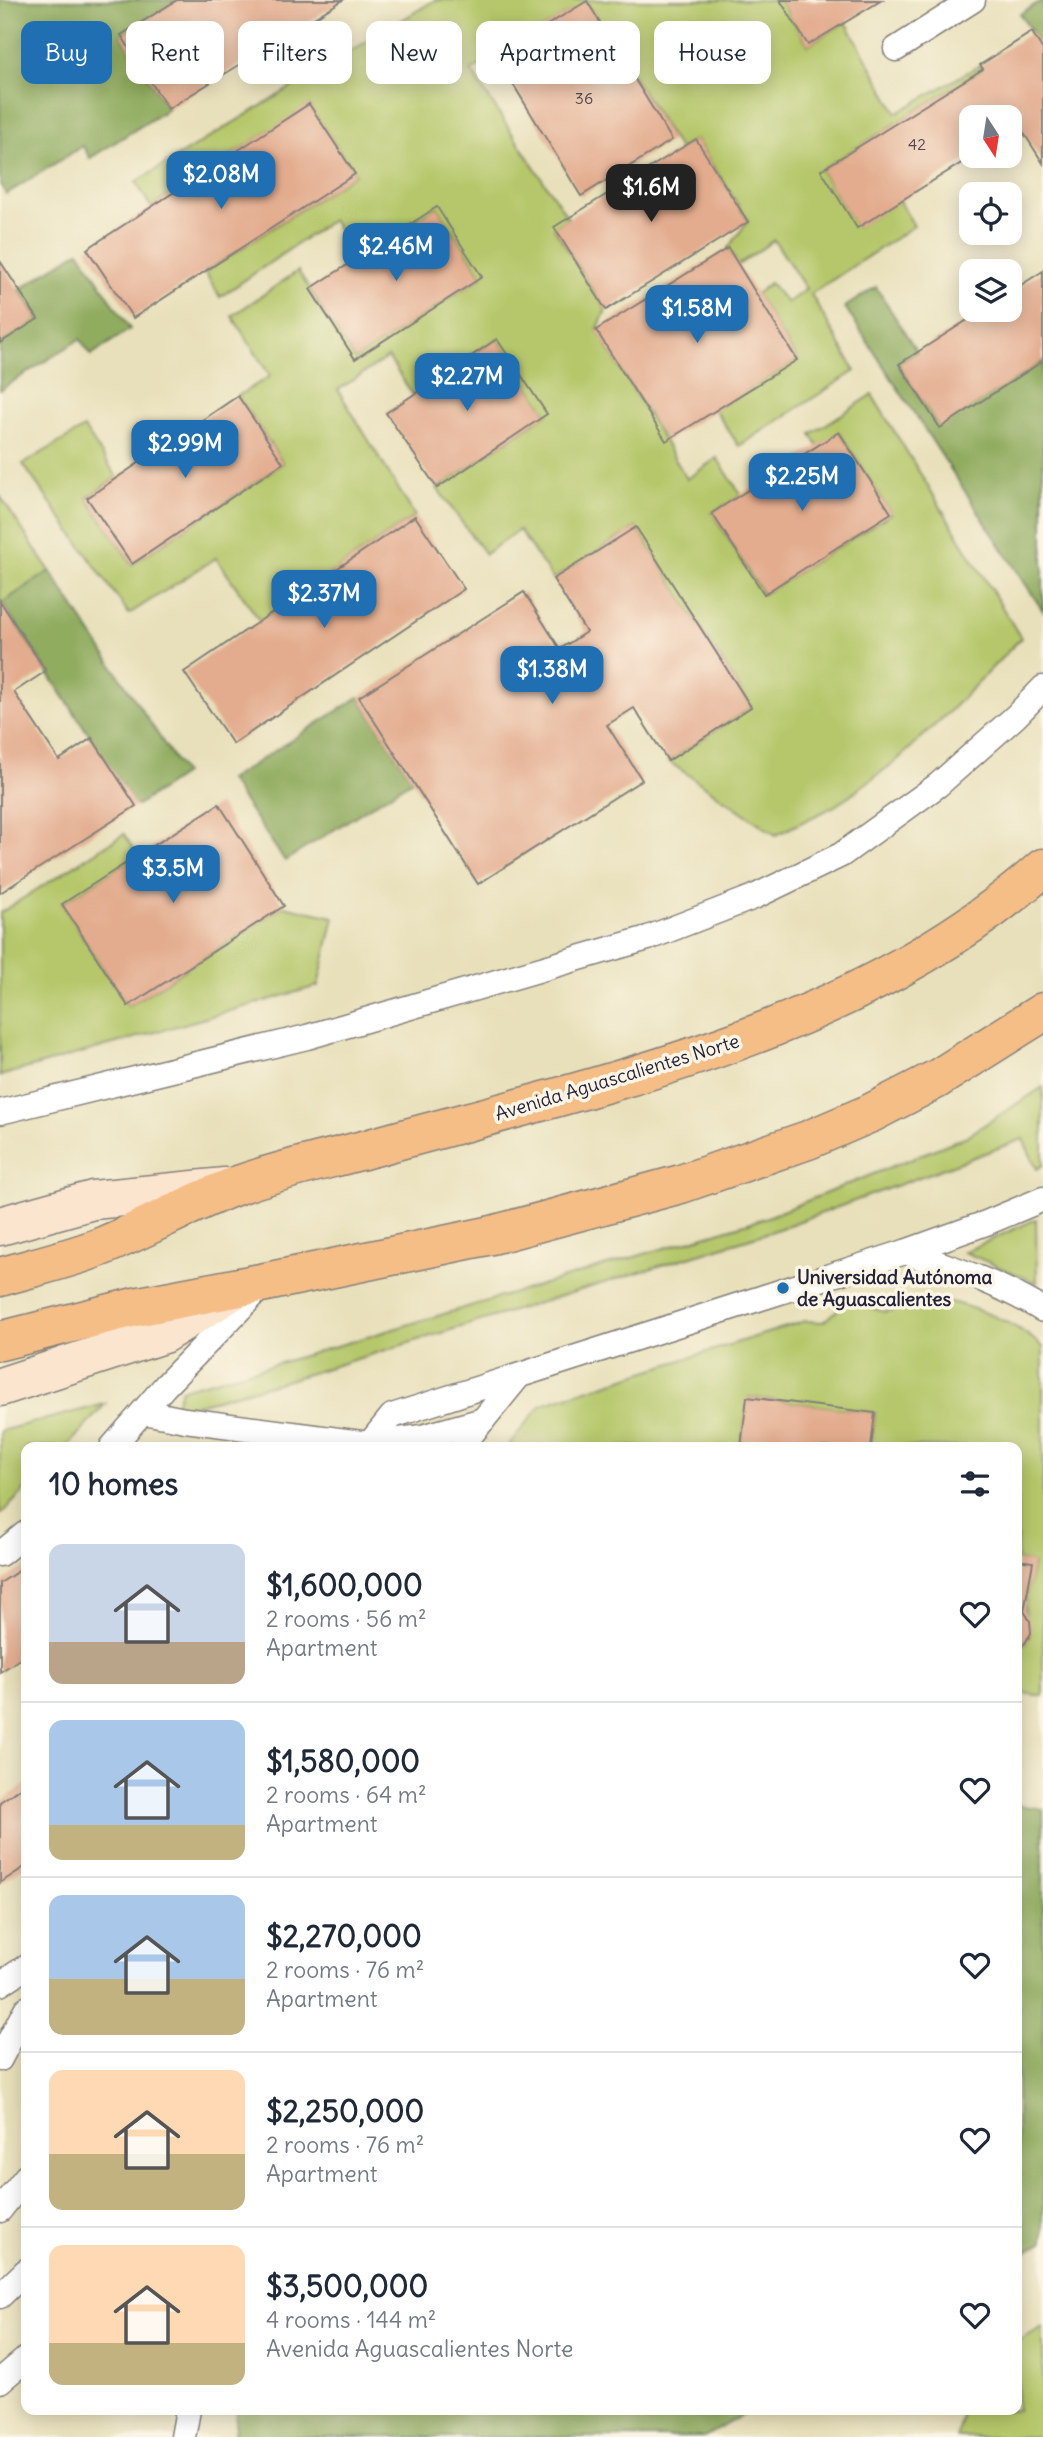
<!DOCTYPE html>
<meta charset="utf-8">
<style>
:root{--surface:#fff;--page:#f6f6f7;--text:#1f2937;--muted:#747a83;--line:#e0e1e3;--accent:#1f6fb2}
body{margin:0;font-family:Delius,sans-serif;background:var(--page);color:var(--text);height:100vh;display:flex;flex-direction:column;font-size:26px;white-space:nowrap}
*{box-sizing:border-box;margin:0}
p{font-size:23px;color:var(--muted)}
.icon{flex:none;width:38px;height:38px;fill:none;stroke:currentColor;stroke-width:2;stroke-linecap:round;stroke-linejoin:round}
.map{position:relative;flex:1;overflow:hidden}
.side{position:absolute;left:21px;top:1442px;width:1001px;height:973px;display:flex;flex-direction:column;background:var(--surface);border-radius:14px;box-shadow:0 4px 18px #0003}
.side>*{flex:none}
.guide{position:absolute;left:21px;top:21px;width:1001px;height:63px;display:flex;gap:14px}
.needle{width:46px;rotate:168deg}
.fabs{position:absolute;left:959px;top:105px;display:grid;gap:14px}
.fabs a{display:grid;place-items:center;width:63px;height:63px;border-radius:14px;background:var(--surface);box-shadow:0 4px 18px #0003;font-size:35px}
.price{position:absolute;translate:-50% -60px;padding:0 16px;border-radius:14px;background:var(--accent);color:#fff;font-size:23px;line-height:46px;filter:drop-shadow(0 2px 4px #0008)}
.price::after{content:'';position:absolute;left:50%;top:42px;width:21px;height:16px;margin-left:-10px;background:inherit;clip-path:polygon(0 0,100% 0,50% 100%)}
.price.selected{background:#222;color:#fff}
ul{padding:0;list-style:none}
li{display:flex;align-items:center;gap:21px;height:175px;padding:0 28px}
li+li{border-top:2px solid var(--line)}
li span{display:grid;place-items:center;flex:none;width:196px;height:140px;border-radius:14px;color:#555}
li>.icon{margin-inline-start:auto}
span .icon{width:84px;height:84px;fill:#fffc;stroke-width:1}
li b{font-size:30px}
h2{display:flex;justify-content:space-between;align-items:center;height:84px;padding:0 28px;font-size:30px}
.chip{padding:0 24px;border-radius:14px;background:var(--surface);box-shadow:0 4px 18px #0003;font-size:24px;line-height:63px}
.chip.selected{background:var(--accent);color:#fff}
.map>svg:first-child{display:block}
.green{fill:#b5c76b;stroke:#6c7453;stroke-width:2}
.forest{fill:#90ac5f;stroke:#59674d;stroke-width:2}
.building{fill:#e3ac8e}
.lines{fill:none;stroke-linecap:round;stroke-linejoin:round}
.lane-casing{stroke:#85817a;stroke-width:27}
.secondary-casing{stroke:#85817a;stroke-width:41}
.primary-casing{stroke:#85817a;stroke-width:41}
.lane{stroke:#fff;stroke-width:24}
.secondary{stroke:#fbe5cf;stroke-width:38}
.primary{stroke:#f6be87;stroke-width:38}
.poi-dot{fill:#1f6fb2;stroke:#fcf5e5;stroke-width:2.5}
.labels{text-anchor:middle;stroke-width:7;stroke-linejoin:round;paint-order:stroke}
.number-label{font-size:16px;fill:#524450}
.street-label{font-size:19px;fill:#22223b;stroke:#fcf5e5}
.poi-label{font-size:19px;font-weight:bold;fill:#22223b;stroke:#fcf5e5;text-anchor:start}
</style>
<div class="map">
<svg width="1043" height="2437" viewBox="0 0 1043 2437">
<rect width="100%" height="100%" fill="#fcf5e5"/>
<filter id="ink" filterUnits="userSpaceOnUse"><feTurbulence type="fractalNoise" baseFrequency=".0143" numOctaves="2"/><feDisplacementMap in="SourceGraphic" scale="14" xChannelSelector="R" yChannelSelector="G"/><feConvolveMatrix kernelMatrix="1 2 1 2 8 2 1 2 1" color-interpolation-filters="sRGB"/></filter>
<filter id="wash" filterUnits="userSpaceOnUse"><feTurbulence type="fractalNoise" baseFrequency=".00686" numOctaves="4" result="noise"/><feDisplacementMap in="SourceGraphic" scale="28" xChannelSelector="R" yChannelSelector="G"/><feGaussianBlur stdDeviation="1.57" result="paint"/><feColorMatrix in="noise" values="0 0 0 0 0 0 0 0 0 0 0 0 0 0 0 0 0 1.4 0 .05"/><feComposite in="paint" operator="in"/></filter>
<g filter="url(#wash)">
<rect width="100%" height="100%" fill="#e8e0ba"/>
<g class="green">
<path d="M435 0H780L808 45 846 22 897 113 980 65 983 69 821 170 857 227 899 201 914 226 811 294 855 371 739 446 715 410 797 360 756 294 770 283 787 303 806 289 774 240 738 265 728 248 748 221 696 139 679 149 587 2 471 71 568 218 554 228 606 310 597 330 687 479 717 458 741 495 712 513 763 594 891 514 840 433 818 446 811 434 872 395 1021 638 948 713 895 762 835 806 776 835 668 761 751 707 636 527 553 579 519 530 485 554 437 488 547 414 497 339 413 395 388 357 338 390 415 516 260 621 216 558 129 614 23 464 84 428 117 477 87 498 132 564 283 463 238 396 270 376 232 316 298 271 355 359 482 277 437 207 358 257 332 220 220 297 205 272 355 174 309 105 151 207 136 182Z"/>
<path d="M0 496 50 571 0 604Z"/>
<path d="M124 834 138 856 62 904 128 1006 284 906 334 917 318 986 0 1076V913Z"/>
<path d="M1043 1087V1165L1037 1169 1023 1139 770 1232 285 1381 174 1410 181 1389 283 1362 765 1218 967 1136Z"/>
<path d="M1036 1219 1037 1283 964 1252Z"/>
<path d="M940 1299C981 1310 1011 1319 1043 1347V1696L1017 1692 1018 1649C1041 1631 1025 1626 1025 1608 1025 1594 1031 1577 1033 1563L1017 1560V1447H871L875 1413 748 1397 741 1447H507L542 1404 805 1321 823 1322 848 1301 885 1312 910 1308Z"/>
<path d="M105 1404 67 1447H26V1489L0 1515V1431Z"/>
<path d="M1043 2327V2437H957L962 2410H1017V2342Z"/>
</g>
<g class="forest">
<path d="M0 0H177L121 35 168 109 90 158 83 146 6 194 0 184Z"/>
<path d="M1043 0V50L1020 14Z"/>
<path d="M79 251 130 329 91 355 80 339 0 390V343L38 318 19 290Z"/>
<path d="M876 287 917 352 899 365 940 427 1043 361V611L845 307Z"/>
<path d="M50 571 184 774 136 806 2 603Z"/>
<path d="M359 697 412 780 285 861 229 780Z"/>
<path d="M1017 1805 1043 1809V2242L1017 2257Z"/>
<path d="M237 2410H751L704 2437H235Z"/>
</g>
<g id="blocks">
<g class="building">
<path d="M177 0H343L168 109 121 35Z"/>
<path d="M780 0H882L808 45Z"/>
<path d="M587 1 672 140 581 196 496 56Z"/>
<path d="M1032 32 1043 50V163L1020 127 1010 133V117H971V157L857 228 821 170 983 69 980 65Z"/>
<path d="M309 104 355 174 133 318 87 249Z"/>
<path d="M696 139 748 222 606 310 554 227Z"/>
<path d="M437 207 482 277 355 359 310 289Z"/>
<path d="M728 248 797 360 666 441 596 330Z"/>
<path d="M0 261 38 319 0 343Z"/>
<path d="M1043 271V361L940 428 899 364 983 310H1010V292Z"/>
<path d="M497 339 547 414 437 488 386 413Z"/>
<path d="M238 396 283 463 132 564 87 498Z"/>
<path d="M839 432 891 513 764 594 712 513Z"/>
<path d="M415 516 464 589 233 744 184 672Z"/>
<path d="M636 527 751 707 668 761 634 708 607 725 642 780 478 884 359 697 524 592 560 649 586 632 553 579Z"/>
<path d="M0 601 46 671 14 692 59 760 92 738 136 806 0 893Z"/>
<path d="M219 804 284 906 128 1006 62 904Z"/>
<path d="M747 1397 875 1413 871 1447H741Z"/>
<path d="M1017 1560 1033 1562 1024 1611 1030 1621 1031 1633 1025 1643 1017 1649Z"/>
<path d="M26 1566V1655L0 1672V1583Z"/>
<path d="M26 1784V1866L0 1883V1802Z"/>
</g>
</g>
</g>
<g filter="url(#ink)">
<use href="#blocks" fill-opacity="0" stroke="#85817a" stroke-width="2"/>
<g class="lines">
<defs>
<g id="lane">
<path d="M896 49 973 0"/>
<path d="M0 1112 307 1037 648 938 754 897 841 855 938 785 1016 716 1043 688"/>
<path d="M905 1252C954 1268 999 1283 1043 1310"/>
<path d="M144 1412 185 1420 369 1444 422 1437 483 1420"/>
<path d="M112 1447 165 1386 264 1284"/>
<path d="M367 1447 392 1416 905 1252 986 1223 1043 1199"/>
<path d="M461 1447 518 1377"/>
<path d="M0 1554 26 1533"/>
<path d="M0 1984 26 1967"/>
<path d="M0 2059 26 2009"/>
<path d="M0 2210 26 2177"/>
<path d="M0 2296 26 2271"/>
<path d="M0 2381 26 2359"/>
<path d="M183 2437 188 2410"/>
</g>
<g id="secondary">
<path d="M0 1226 93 1200 225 1187"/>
<path d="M0 1387 163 1334 237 1288"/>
</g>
<g id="primary">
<path d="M0 1277C34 1267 70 1259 103 1246 149 1227 192 1202 238 1185 285 1168 337 1158 385 1144 614 1081 860 1030 1043 868"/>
<path d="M0 1341 135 1307 266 1282 492 1235 681 1184 808 1140 871 1113 937 1079 1043 1012"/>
</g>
</defs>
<use href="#lane" class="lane-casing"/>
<use href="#secondary" class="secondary-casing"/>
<use href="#primary" class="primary-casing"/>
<use href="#lane" class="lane"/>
<use href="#secondary" class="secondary"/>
<use href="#primary" class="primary"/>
</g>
</g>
<circle class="poi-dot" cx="783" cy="1288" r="7"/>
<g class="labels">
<g class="number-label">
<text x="584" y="104">36</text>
<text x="917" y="150">42</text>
</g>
<g class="street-label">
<text transform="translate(617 1077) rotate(-17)" y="7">Avenida Aguascalientes Norte</text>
</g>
<g class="poi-label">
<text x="797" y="1284">Universidad Autónoma<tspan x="797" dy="22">de Aguascalientes</tspan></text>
</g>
</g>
</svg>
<div class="fabs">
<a><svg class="needle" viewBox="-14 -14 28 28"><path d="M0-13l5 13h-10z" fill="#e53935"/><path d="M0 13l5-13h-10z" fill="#747a83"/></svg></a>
<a><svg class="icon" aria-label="locate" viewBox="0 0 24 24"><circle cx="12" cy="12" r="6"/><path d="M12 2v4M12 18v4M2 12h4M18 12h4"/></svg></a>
<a><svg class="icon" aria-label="layers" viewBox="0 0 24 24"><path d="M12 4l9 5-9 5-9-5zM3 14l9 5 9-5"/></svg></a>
</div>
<b class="price" style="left:221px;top:211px">$2.08M</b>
<b class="price selected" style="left:651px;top:224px">$1.6M</b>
<b class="price" style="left:396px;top:283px">$2.46M</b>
<b class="price" style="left:697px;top:345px">$1.58M</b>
<b class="price" style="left:467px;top:413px">$2.27M</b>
<b class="price" style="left:185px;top:480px">$2.99M</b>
<b class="price" style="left:802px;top:513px">$2.25M</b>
<b class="price" style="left:324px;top:630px">$2.37M</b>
<b class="price" style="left:552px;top:706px">$1.38M</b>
<b class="price" style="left:173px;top:905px">$3.5M</b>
<div class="guide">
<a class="chip selected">Buy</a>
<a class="chip">Rent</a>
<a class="chip">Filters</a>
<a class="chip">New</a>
<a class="chip">Apartment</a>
<a class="chip">House</a>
</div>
<section class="side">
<h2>10 homes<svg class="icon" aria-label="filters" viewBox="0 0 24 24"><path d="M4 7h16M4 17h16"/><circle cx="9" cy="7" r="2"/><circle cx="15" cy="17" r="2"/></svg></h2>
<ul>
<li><span style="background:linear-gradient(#c9d6e8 70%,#b9a48a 0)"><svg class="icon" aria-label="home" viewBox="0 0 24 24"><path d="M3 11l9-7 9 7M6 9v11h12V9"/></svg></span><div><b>$1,600,000</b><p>2 rooms · 56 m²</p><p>Apartment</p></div><svg class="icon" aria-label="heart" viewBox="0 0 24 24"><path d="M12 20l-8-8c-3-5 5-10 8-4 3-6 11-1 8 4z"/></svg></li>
<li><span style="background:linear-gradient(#a9c7e8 75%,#c2b280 0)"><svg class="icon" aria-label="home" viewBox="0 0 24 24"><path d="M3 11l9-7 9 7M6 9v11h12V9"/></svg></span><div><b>$1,580,000</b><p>2 rooms · 64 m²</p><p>Apartment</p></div><svg class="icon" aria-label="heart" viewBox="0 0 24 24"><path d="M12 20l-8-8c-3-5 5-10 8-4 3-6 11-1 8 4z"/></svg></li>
<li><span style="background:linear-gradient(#a9c7e8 60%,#c2b280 0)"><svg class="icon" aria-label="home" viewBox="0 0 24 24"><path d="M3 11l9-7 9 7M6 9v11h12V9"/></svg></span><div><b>$2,270,000</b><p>2 rooms · 76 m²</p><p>Apartment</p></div><svg class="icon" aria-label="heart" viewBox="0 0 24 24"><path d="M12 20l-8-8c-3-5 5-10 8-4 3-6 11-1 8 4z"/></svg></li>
<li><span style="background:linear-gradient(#ffd9b3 60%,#c2b280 0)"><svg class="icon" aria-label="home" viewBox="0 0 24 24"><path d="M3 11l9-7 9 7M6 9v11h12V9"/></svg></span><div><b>$2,250,000</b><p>2 rooms · 76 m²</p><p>Apartment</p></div><svg class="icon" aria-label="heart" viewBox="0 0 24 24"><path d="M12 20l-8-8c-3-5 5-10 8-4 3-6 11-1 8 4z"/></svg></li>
<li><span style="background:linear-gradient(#ffd9b3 70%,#c2b280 0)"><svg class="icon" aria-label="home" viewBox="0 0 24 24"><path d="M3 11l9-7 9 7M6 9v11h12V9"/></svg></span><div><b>$3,500,000</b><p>4 rooms · 144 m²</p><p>Avenida Aguascalientes Norte</p></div><svg class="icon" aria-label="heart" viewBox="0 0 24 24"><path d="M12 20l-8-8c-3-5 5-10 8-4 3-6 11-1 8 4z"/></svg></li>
</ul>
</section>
</div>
